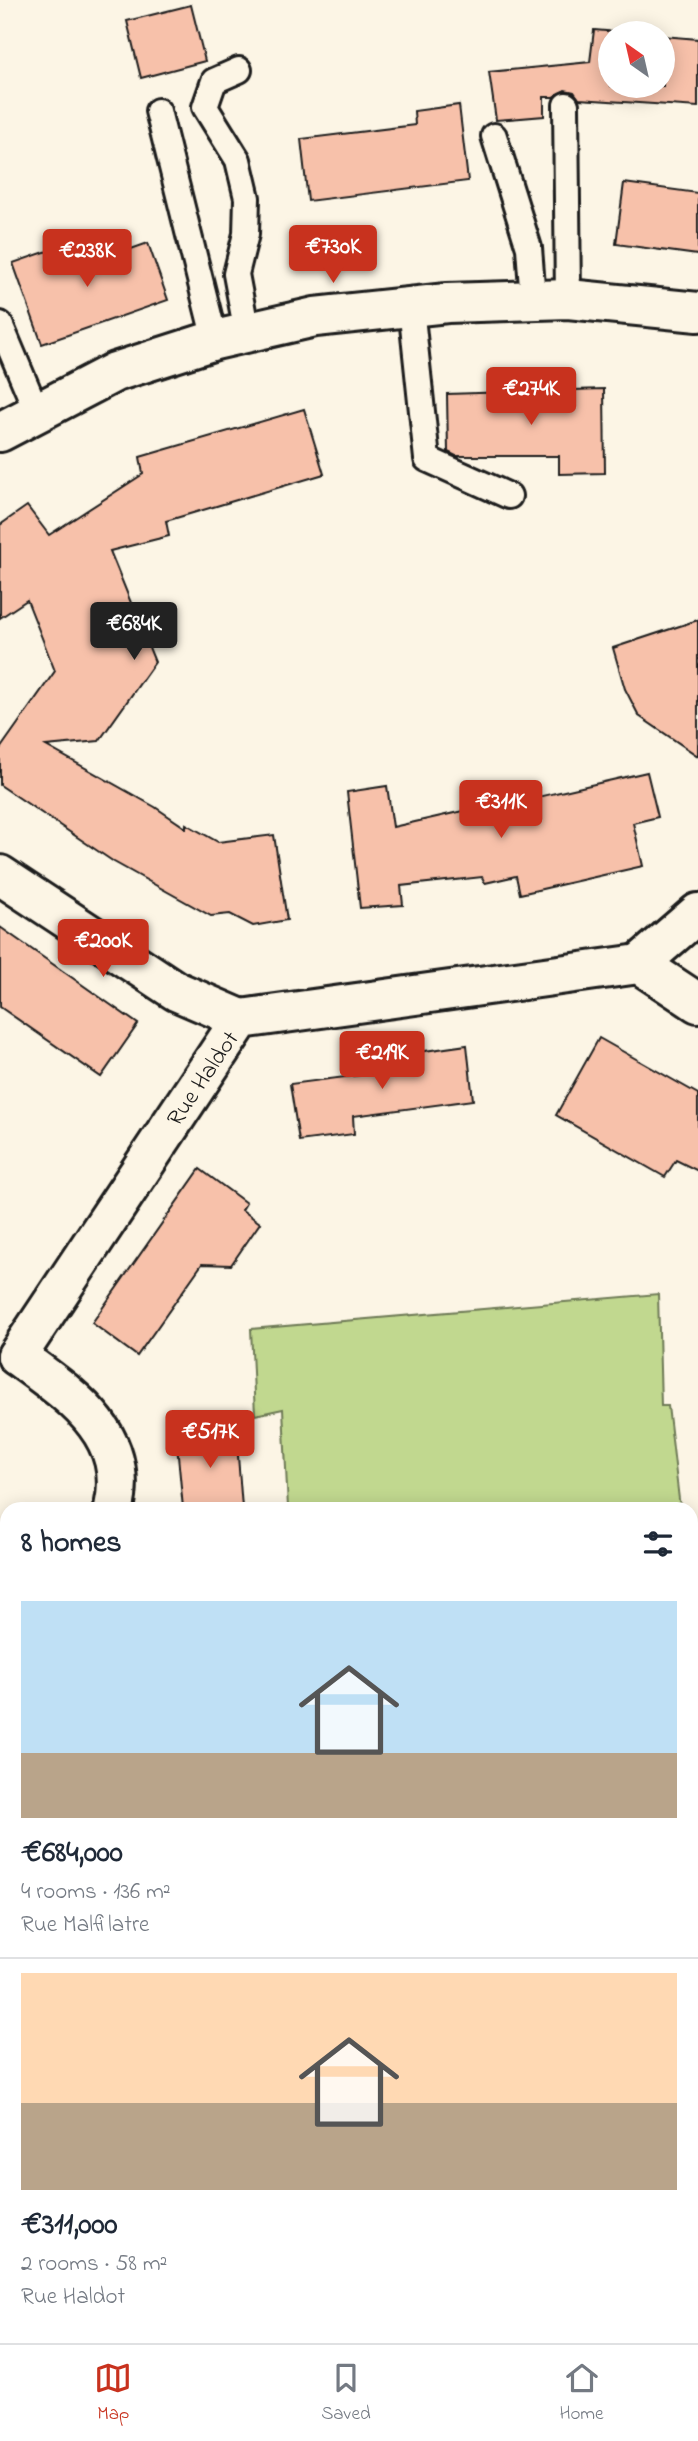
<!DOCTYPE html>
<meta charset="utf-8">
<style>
:root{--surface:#fff;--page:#f6f6f7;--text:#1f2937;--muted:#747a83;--line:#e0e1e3;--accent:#c8321e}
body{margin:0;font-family:"Indie Flower",sans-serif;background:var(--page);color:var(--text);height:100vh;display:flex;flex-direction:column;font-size:26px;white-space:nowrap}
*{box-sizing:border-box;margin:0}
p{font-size:23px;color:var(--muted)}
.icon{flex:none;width:38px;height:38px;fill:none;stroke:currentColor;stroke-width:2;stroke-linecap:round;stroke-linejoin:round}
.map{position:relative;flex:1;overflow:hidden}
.sheet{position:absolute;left:0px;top:1502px;width:698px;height:842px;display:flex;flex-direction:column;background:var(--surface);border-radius:21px 21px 0 0;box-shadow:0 4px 18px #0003}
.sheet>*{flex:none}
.needle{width:46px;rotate:326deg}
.controls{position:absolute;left:598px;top:21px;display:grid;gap:14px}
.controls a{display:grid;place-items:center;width:77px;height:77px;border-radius:50%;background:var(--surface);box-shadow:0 4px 18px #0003;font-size:35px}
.price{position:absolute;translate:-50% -60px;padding:0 16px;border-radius:7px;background:var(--accent);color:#fff;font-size:23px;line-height:46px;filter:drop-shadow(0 2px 4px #0008)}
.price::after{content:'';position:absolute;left:50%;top:42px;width:21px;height:16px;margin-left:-10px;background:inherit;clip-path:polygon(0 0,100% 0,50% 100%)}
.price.current{background:#222;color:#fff}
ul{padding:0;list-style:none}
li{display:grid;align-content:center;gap:14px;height:371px;padding:0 21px}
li+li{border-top:2px solid var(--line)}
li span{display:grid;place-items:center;height:217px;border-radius:0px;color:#555}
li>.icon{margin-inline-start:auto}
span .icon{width:126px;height:126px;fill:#fffc;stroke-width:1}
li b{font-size:30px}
h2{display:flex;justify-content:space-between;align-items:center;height:84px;padding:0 21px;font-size:30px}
.dock{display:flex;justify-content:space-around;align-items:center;height:98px;border-top:2px solid var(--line);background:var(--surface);font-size:19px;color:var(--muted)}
.dock a{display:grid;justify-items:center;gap:4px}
.dock .current{color:var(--accent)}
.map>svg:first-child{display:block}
.green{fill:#c1d88f;stroke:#6e7a56;stroke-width:2}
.building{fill:#f7c1aa;stroke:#1c1c1c;stroke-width:2}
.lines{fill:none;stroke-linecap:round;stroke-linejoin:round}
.service-casing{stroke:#1c1c1c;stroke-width:30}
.minor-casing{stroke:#1c1c1c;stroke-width:44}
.secondary-casing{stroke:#1c1c1c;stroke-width:44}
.service{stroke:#fcf5e5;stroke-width:24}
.minor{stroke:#fcf5e5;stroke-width:38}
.secondary{stroke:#fcf5e5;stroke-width:38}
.labels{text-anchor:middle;stroke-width:7;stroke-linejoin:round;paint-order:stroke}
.street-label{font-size:24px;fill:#1c1c1c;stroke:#fcf5e5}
</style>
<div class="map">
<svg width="698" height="2343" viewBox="0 0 698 2343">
<rect width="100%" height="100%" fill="#fcf5e5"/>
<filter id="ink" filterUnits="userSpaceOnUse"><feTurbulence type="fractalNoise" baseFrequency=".0143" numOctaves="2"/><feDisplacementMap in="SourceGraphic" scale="14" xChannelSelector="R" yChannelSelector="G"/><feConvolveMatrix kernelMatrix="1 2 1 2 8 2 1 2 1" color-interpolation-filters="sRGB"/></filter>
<g filter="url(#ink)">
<path class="green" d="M658 1294 661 1406H668L680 1508H288L283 1409 255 1415 251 1329Z"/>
<g class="building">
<path d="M191 5 205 61 141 78 127 21Z"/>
<path d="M594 30 630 33H611V86H663V36L698 39V107L579 99 574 92 565 90 553 97H544V116L496 120 489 72 590 62Z"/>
<path d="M459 105 468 181 308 201 301 139 415 125 414 111Z"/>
<path d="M624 183 698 193V255L616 244Z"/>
<path d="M148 243 168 300 42 344 13 263 65 245 74 269Z"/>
<path d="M604 389 605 473 559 474V456H456L448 452 447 394Z"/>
<path d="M304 409 324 474 166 521 169 536 110 551 155 662 99 741 46 746 155 807 186 828V824L218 842 274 835 287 920 253 926 230 914 211 916 114 862 0 785V749L55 671 27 600 0 618V525L27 506 49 535 143 474 140 457Z"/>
<path d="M698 620V756L639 716 625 689 613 648Z"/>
<path d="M647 772 658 817 633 823 643 866 520 894 516 876 485 883 482 877 401 886 403 905 360 908 347 792 387 786 393 827 498 803 499 806Z"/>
<path d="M0 927 138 1024 101 1077 0 1007Z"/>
<path d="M599 1038 698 1094V1171L676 1160 665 1177 556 1115Z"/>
<path d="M467 1045 473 1100 353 1116 354 1134 299 1141 290 1084 377 1073 375 1058Z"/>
<path d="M200 1169 246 1203 242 1210 260 1223 231 1265 202 1264 137 1356 92 1323Z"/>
<path d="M236 1430 242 1508H183L176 1435Z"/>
</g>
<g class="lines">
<defs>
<g id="service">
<path d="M239 70 214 81 205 107 238 160 247 198 246 234 236 274 247 333"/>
<path d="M566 105 568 299"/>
<path d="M158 111 215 340"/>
<path d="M494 136 529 248 533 300"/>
<path d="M411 307 427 459 509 496"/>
<path d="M0 324 37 412"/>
</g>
<g id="minor">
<path d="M0 432 115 372 215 340 315 317 447 303 568 299 698 312"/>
<path d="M0 875 176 991 241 1019"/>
<path d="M639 964 698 913"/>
<path d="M17 1356 241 1019 639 964 698 1003"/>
<path d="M17 1356C70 1395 131 1433 114 1508"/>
<path d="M0 1594 7 1591"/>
<path d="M87 2336 88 2343"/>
</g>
<g id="secondary">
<path d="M691 1727 698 1726"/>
<path d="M0 1748H7"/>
<path d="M0 1803 7 1804"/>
</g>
</defs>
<use href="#service" class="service-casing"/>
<use href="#minor" class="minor-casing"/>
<use href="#secondary" class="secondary-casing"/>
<use href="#service" class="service"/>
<use href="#minor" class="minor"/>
<use href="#secondary" class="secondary"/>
</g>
</g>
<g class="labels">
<g class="street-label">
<text transform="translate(202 1078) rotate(-56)" y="8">Rue Haldot</text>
</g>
</g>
</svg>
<div class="controls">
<a><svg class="needle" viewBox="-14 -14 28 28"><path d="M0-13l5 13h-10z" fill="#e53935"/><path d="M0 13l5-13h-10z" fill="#747a83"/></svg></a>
</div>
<b class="price" style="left:333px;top:285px">€730K</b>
<b class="price" style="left:87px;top:289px">€238K</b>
<b class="price" style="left:531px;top:427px">€274K</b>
<b class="price current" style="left:134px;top:662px">€684K</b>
<b class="price" style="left:501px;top:840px">€311K</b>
<b class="price" style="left:103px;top:979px">€200K</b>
<b class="price" style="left:382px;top:1091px">€219K</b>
<b class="price" style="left:210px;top:1470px">€517K</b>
<section class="sheet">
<h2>8 homes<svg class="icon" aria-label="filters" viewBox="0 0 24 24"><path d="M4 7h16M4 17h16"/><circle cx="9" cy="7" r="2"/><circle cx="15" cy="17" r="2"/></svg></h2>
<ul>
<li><span style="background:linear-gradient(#bfe0f5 70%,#b9a48a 0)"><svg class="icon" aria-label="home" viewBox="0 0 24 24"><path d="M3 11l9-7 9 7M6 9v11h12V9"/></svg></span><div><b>€684,000</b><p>4 rooms · 136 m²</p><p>Rue Malfilatre</p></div></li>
<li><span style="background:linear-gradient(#ffd9b3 60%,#b9a48a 0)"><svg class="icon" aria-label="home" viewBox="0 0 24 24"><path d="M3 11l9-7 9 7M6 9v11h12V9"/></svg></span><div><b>€311,000</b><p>2 rooms · 58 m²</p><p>Rue Haldot</p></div></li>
</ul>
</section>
</div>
<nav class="dock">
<a class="current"><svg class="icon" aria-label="map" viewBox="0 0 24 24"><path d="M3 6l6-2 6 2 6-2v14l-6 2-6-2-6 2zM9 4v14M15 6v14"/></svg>Map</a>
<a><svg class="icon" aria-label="saved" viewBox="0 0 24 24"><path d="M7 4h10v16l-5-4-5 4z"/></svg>Saved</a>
<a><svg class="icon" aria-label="home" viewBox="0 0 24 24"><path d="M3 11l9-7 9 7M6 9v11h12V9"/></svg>Home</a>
</nav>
